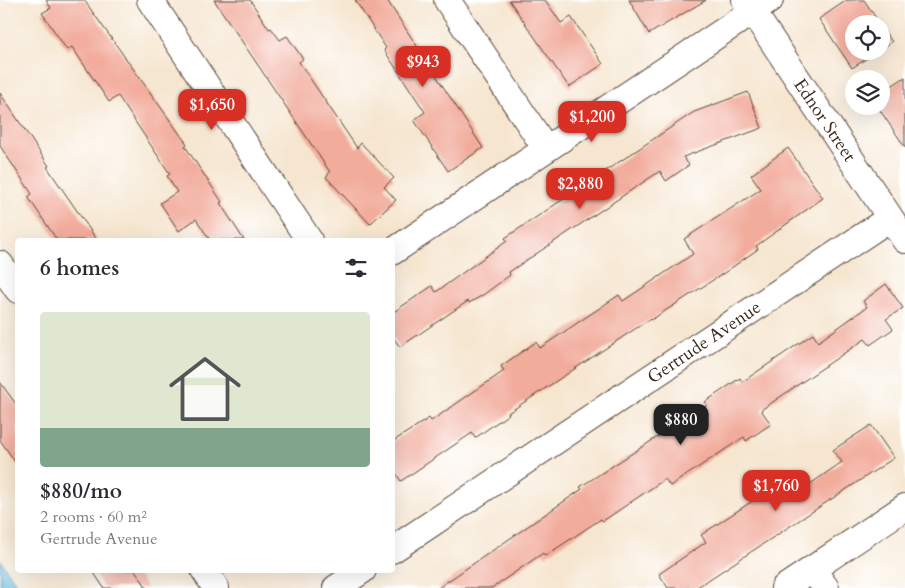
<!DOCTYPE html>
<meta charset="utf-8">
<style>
:root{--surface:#fff;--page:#f7f7f7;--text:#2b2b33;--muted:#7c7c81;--line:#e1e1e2;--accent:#d93025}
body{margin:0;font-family:Cardo,serif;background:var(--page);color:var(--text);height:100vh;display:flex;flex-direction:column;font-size:19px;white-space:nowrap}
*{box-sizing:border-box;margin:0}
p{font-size:16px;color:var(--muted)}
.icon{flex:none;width:28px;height:28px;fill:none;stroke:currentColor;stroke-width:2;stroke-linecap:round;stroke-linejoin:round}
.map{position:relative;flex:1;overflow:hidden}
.side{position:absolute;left:15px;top:238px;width:380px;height:335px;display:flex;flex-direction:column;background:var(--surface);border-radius:5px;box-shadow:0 5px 20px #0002}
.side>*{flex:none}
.tools{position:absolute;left:845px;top:15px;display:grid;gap:10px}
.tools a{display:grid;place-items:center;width:45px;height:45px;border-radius:50%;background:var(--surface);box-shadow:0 5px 20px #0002;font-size:25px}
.price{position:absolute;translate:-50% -42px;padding:0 11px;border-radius:10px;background:var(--accent);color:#fff;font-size:16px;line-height:32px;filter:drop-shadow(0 1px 2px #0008)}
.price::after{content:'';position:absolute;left:50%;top:30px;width:15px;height:11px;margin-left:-8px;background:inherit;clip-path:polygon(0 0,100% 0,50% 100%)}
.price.selected{background:#222;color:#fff}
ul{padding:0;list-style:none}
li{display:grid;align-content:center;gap:10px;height:265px;padding:0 25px}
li+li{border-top:1px solid var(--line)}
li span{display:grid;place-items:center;height:155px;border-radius:5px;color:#555}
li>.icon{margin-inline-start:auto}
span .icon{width:90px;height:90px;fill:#fffc;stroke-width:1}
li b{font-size:21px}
h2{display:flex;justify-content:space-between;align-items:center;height:60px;padding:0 25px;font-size:21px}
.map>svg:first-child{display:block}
.water{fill:#60bbde;stroke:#4e727e}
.building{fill:#f2ac9c}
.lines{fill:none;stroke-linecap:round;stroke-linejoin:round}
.street-casing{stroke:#574639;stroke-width:28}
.street{stroke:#fff;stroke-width:26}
.labels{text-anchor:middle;stroke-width:5;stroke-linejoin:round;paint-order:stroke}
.street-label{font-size:18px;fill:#3b2a1e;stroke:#fff}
</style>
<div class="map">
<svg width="905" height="588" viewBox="0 0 905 588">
<rect width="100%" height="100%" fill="#fff"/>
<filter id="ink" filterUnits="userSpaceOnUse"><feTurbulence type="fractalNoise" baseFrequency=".02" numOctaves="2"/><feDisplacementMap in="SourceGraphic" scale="10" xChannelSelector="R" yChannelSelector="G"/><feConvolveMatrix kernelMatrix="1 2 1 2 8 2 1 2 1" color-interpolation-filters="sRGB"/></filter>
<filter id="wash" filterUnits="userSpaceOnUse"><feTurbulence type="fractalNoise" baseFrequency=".0096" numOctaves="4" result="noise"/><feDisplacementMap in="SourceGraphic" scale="20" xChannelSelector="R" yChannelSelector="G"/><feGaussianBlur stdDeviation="1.12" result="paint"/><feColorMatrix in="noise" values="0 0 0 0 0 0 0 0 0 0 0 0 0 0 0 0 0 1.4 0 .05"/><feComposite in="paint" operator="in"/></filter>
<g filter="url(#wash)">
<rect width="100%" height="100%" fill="#f6e6d0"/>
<path class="water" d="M0 559 19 588H0Z"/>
<g id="blocks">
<g class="building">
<path d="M46 0H84L187 144 185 146 222 202 220 203 244 240H210L196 219 179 231 160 203 177 192 167 176 170 174 118 96 109 102 72 47 67 50 42 13 51 8Z"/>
<path d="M214 0H250L269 29 271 28 280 40 287 36 303 59 299 62 357 148 361 143 394 178 384 187 396 200 370 224 326 177 330 172Z"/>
<path d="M355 0H387L483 148 448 171 414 120 425 112 384 50 386 48Z"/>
<path d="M509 0H545L561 23 571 17 603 64 569 87Z"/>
<path d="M629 0H706L649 34Z"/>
<path d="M847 0H864L880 24H854V51H878L852 68 819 19Z"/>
<path d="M881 26 892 42 881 49Z"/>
<path d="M905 77V147L877 106H881V93Z"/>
<path d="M748 92 762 128 683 157 689 165 666 181 660 171 509 272 510 275 483 295 469 303 468 301 400 347 392 336V313L432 286 436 292 507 241 505 238 694 112Z"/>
<path d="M0 93 49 166 47 167 97 240H57L28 197 32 194 0 146Z"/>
<path d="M788 148 823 198 756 246 758 249 727 271 651 320 650 319 508 413 509 414 475 438 472 433 401 481 392 468V442L429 418 431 421 504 371 501 366 536 342 540 348 619 295 623 301 693 254 684 239 761 189 751 175Z"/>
<path d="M886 284 903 308 886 319 893 329 870 345 865 339 761 410 771 424 746 441 744 437 670 486 665 479 603 521 601 519 545 556 543 553 492 588H438L582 489 580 487 707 405 705 402 740 378 742 382 813 334 818 342 867 307 863 301Z"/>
<path d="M0 382 18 407V466L0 440Z"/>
<path d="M871 425 894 458 696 588H668L659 574 706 542 701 535 793 474 803 489 842 462 833 450Z"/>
<path d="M92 570H135L147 588H104Z"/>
</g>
</g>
</g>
<g filter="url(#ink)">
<use href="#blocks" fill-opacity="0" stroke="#574639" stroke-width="1"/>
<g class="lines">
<defs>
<g id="street">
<path d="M150 0 309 240"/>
<path d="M447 0 546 149"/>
<path d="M745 0 905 240"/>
<path d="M392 252 770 0"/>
<path d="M0 264 18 290"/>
<path d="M392 550 890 218"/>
<path d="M812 569 826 588"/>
<path d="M204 570 216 588"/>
<path d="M336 588 363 570"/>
<path d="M784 588 905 507"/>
</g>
</defs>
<use href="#street" class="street-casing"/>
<use href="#street" class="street"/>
</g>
</g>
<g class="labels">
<g class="street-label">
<text transform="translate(825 120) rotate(56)" y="6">Ednor Street</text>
<text transform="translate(704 342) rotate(-34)" y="6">Gertrude Avenue</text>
</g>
</g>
</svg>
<div class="tools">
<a><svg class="icon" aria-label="locate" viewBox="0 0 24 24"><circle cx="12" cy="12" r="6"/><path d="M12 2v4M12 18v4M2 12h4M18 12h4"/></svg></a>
<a><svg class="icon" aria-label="layers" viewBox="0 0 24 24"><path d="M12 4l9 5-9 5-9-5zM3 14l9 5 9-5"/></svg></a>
</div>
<b class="price" style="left:423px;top:88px">$943</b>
<b class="price" style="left:212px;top:131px">$1,650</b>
<b class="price" style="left:592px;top:143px">$1,200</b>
<b class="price" style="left:580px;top:210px">$2,880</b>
<b class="price selected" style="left:681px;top:446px">$880</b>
<b class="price" style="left:776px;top:512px">$1,760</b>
<section class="side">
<h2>6 homes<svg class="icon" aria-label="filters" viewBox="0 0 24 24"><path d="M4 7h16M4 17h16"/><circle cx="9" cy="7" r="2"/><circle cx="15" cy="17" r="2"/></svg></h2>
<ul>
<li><span style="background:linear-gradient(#dfe7d0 75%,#7fa58c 0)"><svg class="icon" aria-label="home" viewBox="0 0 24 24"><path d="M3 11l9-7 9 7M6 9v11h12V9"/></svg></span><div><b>$880/mo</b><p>2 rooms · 60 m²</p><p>Gertrude Avenue</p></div></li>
</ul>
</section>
</div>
